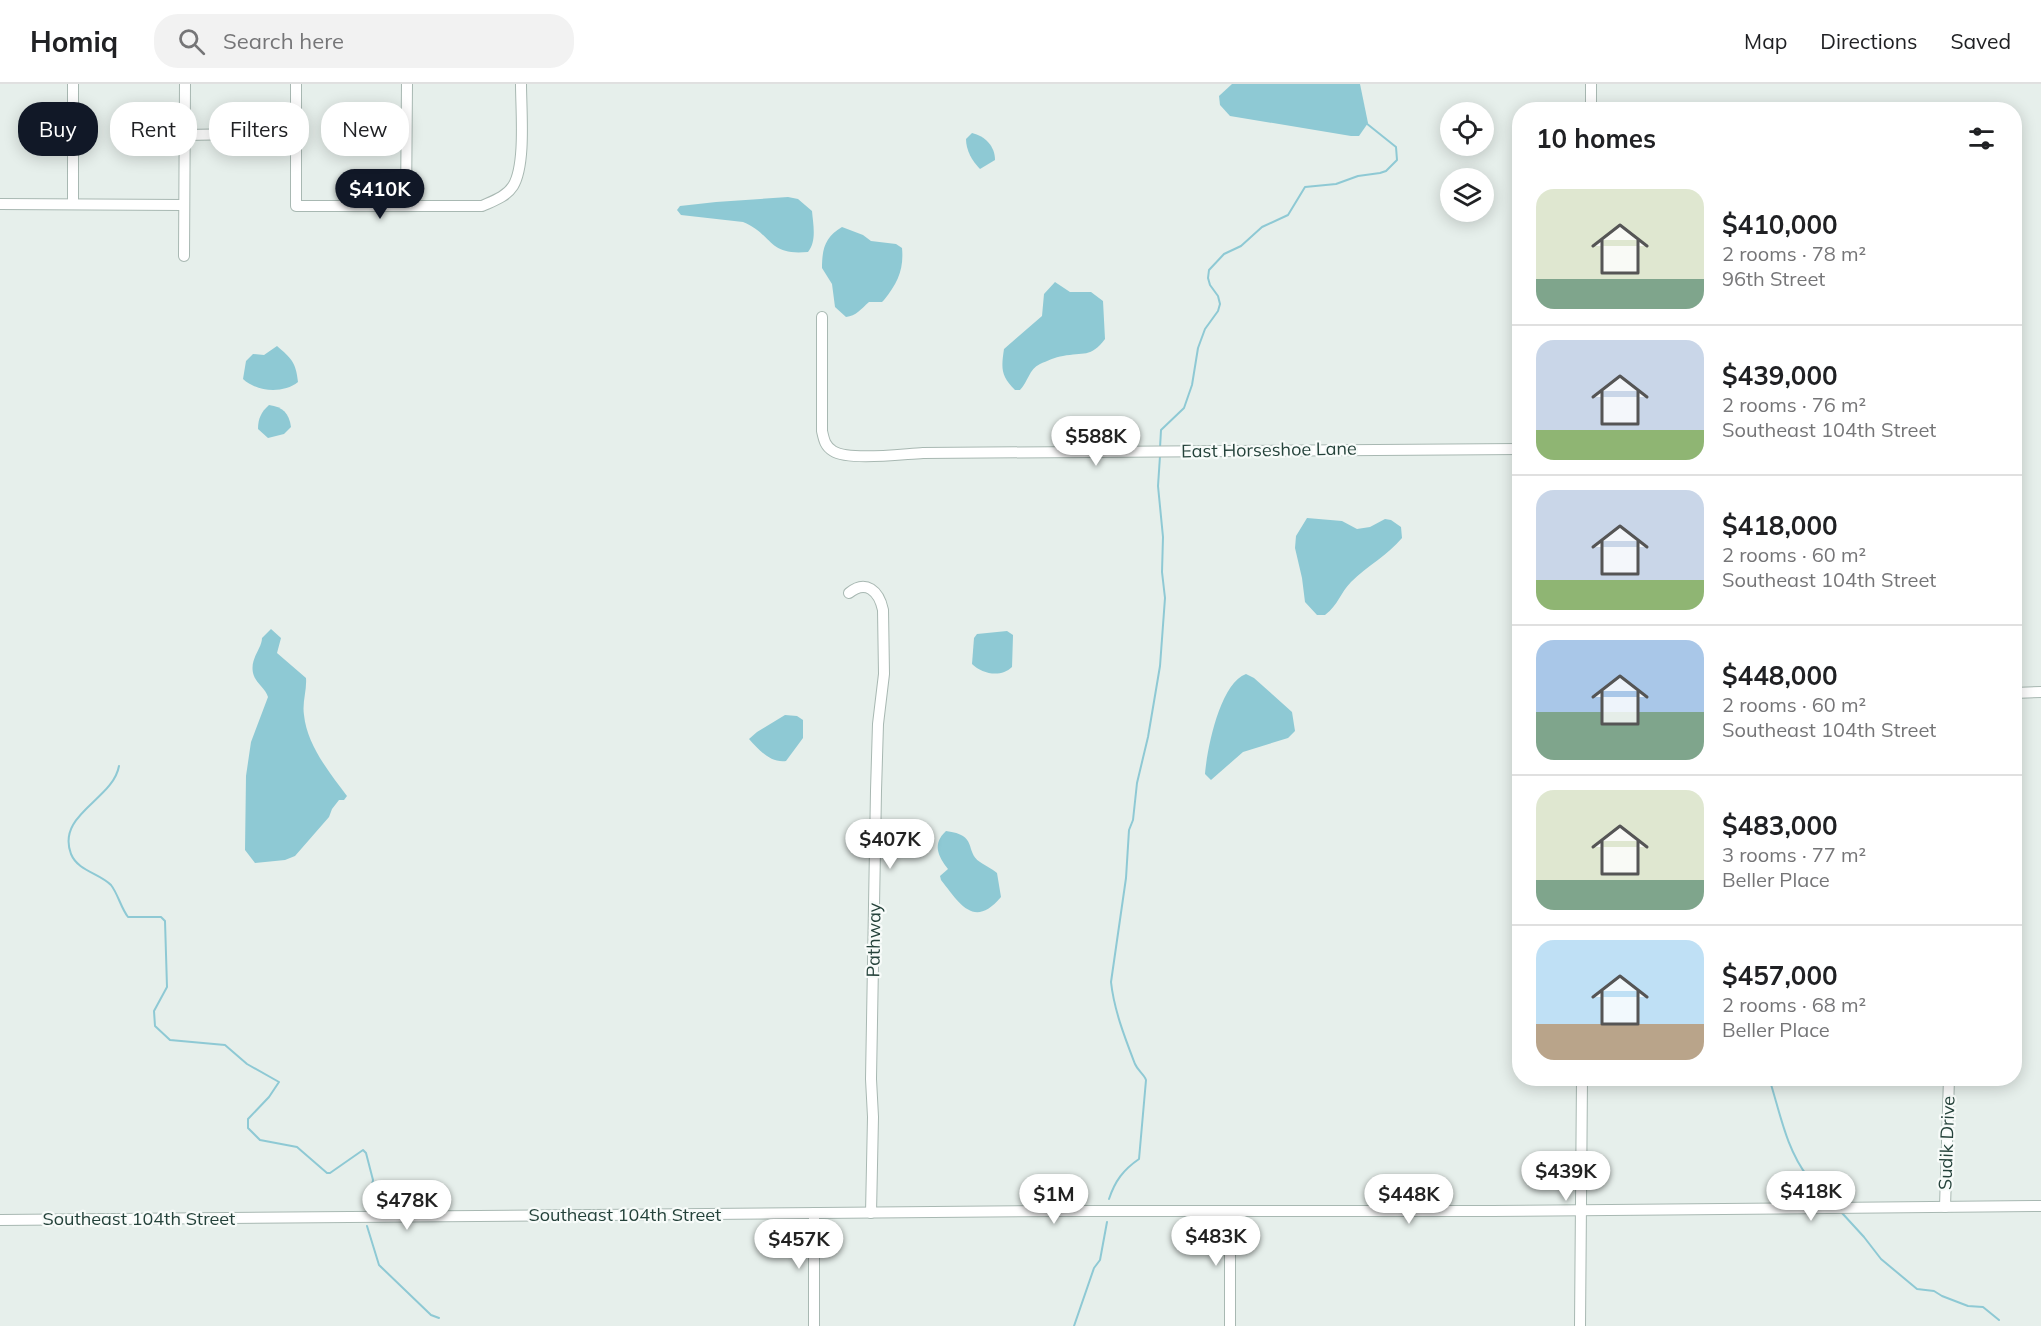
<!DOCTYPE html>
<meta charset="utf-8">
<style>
:root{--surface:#fff;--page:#f2f2f2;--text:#202124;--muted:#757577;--line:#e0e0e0;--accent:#111827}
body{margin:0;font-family:Mulish,sans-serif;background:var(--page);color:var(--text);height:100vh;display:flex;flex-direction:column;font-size:22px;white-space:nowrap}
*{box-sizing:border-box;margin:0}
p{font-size:20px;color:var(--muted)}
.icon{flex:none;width:33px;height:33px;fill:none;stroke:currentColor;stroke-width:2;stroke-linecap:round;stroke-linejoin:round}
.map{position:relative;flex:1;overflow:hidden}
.details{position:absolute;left:1512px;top:18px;width:510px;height:984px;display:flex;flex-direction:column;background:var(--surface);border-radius:24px;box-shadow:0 3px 15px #0003}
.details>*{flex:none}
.hud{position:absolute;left:18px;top:18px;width:570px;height:54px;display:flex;gap:12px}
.tools{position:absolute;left:1440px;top:18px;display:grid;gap:12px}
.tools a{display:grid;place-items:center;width:54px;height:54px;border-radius:50%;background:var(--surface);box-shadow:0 3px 15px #0003;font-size:30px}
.price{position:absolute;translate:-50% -51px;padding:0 14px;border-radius:21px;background:#fff;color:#222;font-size:20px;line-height:39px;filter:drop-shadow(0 2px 3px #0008)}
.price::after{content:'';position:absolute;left:50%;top:36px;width:18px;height:14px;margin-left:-9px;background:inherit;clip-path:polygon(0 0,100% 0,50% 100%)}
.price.selected{background:var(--accent);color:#fff}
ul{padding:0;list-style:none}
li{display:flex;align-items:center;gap:18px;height:150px;padding:0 24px}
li+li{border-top:2px solid var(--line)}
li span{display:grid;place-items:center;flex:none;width:168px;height:120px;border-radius:18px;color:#555}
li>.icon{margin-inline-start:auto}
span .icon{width:72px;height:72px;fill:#fffc;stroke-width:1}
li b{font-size:26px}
h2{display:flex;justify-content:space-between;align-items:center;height:72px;padding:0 24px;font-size:26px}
.tag{padding:0 21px;border-radius:24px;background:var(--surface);box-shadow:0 3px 15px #0003;font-size:21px;line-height:54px}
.tag.selected{background:var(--accent);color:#fff}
header{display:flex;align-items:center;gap:36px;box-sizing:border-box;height:84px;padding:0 30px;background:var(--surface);border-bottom:2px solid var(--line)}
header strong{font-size:28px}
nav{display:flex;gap:33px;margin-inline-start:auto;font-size:21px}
.search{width:420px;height:54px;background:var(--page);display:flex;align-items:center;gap:15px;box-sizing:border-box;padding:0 21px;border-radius:24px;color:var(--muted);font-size:22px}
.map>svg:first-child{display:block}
.water{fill:#8ec9d4}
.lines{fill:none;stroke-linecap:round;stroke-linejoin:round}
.stream{stroke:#8ec9d4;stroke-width:2}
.minor-casing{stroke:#a8b8b2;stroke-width:12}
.minor{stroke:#fff;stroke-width:10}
.labels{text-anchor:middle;stroke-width:4.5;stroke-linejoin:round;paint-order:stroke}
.street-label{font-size:18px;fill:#24423a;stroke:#f7fbf9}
</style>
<header>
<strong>Homiq</strong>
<div class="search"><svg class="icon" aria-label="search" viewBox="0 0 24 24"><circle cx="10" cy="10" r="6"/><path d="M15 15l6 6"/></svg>Search here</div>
<nav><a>Map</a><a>Directions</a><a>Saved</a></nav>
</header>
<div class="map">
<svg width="2041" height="1242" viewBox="0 0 2041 1242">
<rect width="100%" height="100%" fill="#e6efeb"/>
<g class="water">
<path d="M1232 0H1360L1368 39 1359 52H1351L1230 32 1220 21 1219 12Z"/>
<path d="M972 49C985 52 995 62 995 76L980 85C972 77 966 66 966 55Z"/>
<path d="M788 113 798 115 812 127C813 140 817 157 808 168 767 172 774 151 743 138L681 131 677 126 680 122 716 118Z"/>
<path d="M842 143 863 151 871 157 896 160 902 164C904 185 898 199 884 216L882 218H869C861 225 856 232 846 233L835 223 832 200 822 184C822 165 825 153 842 143Z"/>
<path d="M1055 198 1070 208H1091L1103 217 1105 255C1091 274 1083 268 1063 272 1055 273 1047 277 1040 280 1029 285 1028 298 1020 306H1015C1001 292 1001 285 1004 265L1042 232 1044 210Z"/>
<path d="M277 262C291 274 296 278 298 298 283 310 257 308 243 295L246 277 253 270 264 271Z"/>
<path d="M269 321C283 323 289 329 291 343L284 350 268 354 258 345C258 335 261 328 269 321Z"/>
<path d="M1307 434 1342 437 1357 445 1370 443 1385 435 1391 436 1401 443 1402 454C1388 471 1367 482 1351 498 1340 509 1339 520 1325 531H1317L1305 518 1302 494 1295 464 1296 452Z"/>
<path d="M271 545 281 554 277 569 306 594C307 607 302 618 304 631 307 661 329 688 347 712L344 716H339L332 725 329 733 295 772 285 776 255 779 245 766 246 692 251 658 268 613C266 605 257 600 254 592 248 576 262 565 262 554Z"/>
<path d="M1007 547 1013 551 1012 583C1001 594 982 590 972 580L974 554 977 550Z"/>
<path d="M1246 590 1254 594 1292 628 1295 647 1288 654 1243 668 1211 696 1205 690C1207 665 1220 599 1246 590Z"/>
<path d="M785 631 797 632 803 636V654L786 677C770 679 759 666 749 655L757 648Z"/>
<path d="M946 747C979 751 964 767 980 778 986 782 991 784 997 789L1001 813C974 845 960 820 941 796L940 792 948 785C938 772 932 760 946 747Z"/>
</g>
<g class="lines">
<g class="stream">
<path d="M1160 364 1161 346 1184 324 1192 301 1198 264 1205 245 1218 227 1220 220 1218 212 1210 201 1208 194 1209 186 1224 170 1241 162 1262 143 1288 131 1305 103 1336 100 1358 92 1380 89 1386 87 1397 76 1396 63 1366 39"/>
<path d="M119 682C113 716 56 730 71 770 78 787 99 789 111 801 118 810 121 824 128 833H161L165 837 167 903 154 927 155 942 170 956 225 961 247 980 279 998 269 1013 248 1035V1044L260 1056 297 1063 327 1089H330L363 1066 366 1069 373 1096 367 1127"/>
<path d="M1769 994C1780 1028 1786 1065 1808 1093 1816 1103 1826 1111 1834 1120"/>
<path d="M1109 1115C1115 1097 1123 1086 1139 1075L1146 996C1144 990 1138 987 1135 980 1125 954 1114 926 1111 898L1126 794 1129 746 1133 736 1137 699 1148 653 1160 582 1165 514 1162 488 1163 453 1158 402 1160 372"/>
<path d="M1842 1129 1864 1153 1881 1175 1917 1205 1934 1207 1942 1212 1968 1222 1983 1223 1999 1236"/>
<path d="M367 1142 379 1181 431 1231 439 1234"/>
<path d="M1074 1242 1094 1184 1100 1176 1107 1138"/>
</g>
<defs>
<g id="minor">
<path d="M296 0V122H482C493 117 506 113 513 102 526 81 521 26 521 0"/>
<path d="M1591 26V0"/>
<path d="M185 51 296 49"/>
<path d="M0 120 184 121"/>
<path d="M73 120V0"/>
<path d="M406 121 407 0"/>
<path d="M184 172 185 0"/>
<path d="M822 233V347C824 356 825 362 833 367 849 377 902 370 923 369L1520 365"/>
<path d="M849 509C866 495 879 507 883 526L884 590 878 640 876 707 871 995 873 1033 871 1129"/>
<path d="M2014 609 2041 608"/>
<path d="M1945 1123 1949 994"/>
<path d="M0 1136 1055 1127H1492L2041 1122"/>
<path d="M814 1242V1129"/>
<path d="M1230 1242V1167L1236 1127"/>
<path d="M1580 1242 1582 994"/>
</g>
</defs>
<use href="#minor" class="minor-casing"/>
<use href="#minor" class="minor"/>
</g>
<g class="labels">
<g class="street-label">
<text transform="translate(1269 366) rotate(-1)" y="6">East Horseshoe Lane</text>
<text transform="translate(874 856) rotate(-89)" y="6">Pathway</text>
<text transform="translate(1947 1059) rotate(-88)" y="6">Sudik Drive</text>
<text x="625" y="1137">Southeast 104th Street</text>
<text x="139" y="1141">Southeast 104th Street</text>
</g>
</g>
</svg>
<div class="tools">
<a><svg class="icon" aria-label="locate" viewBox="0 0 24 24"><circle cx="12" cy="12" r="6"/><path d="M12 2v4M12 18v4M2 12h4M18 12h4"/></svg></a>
<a><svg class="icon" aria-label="layers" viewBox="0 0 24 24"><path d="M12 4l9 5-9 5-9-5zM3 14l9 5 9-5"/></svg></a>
</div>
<b class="price selected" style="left:380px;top:136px">$410K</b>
<b class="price" style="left:1096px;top:383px">$588K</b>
<b class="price" style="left:890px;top:786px">$407K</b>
<b class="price" style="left:1566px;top:1118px">$439K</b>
<b class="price" style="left:1811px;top:1138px">$418K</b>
<b class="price" style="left:1054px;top:1141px">$1M</b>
<b class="price" style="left:1409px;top:1141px">$448K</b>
<b class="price" style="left:407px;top:1147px">$478K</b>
<b class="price" style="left:1216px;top:1183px">$483K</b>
<b class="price" style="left:799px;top:1186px">$457K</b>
<div class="hud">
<a class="tag selected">Buy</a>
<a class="tag">Rent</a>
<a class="tag">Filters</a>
<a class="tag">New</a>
</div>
<section class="details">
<h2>10 homes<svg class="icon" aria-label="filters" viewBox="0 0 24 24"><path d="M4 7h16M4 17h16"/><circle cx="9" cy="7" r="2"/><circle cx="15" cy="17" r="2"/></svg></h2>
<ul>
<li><span style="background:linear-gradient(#dfe7d0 75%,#7fa58c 0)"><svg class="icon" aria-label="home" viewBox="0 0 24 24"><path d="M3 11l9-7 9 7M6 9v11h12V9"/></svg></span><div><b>$410,000</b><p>2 rooms · 78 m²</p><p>96th Street</p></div></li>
<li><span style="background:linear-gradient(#c9d6e8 75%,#8fb573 0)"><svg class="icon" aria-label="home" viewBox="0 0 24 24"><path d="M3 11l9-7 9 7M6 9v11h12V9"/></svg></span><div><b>$439,000</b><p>2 rooms · 76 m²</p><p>Southeast 104th Street</p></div></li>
<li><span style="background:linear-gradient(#c9d6e8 75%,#8fb573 0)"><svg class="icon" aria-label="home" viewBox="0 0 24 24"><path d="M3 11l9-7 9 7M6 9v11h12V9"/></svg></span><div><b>$418,000</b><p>2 rooms · 60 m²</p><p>Southeast 104th Street</p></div></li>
<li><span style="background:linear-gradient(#a9c7e8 60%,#7fa58c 0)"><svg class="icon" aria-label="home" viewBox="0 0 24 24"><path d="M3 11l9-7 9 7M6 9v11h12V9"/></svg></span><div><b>$448,000</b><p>2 rooms · 60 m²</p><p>Southeast 104th Street</p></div></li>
<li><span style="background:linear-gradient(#dfe7d0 75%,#7fa58c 0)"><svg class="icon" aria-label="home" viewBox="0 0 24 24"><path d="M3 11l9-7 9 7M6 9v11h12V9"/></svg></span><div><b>$483,000</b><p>3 rooms · 77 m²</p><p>Beller Place</p></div></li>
<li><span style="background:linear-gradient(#bfe0f5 70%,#b9a48a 0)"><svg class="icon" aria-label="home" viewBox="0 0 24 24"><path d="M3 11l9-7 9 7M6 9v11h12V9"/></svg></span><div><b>$457,000</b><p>2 rooms · 68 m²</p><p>Beller Place</p></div></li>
</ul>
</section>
</div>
